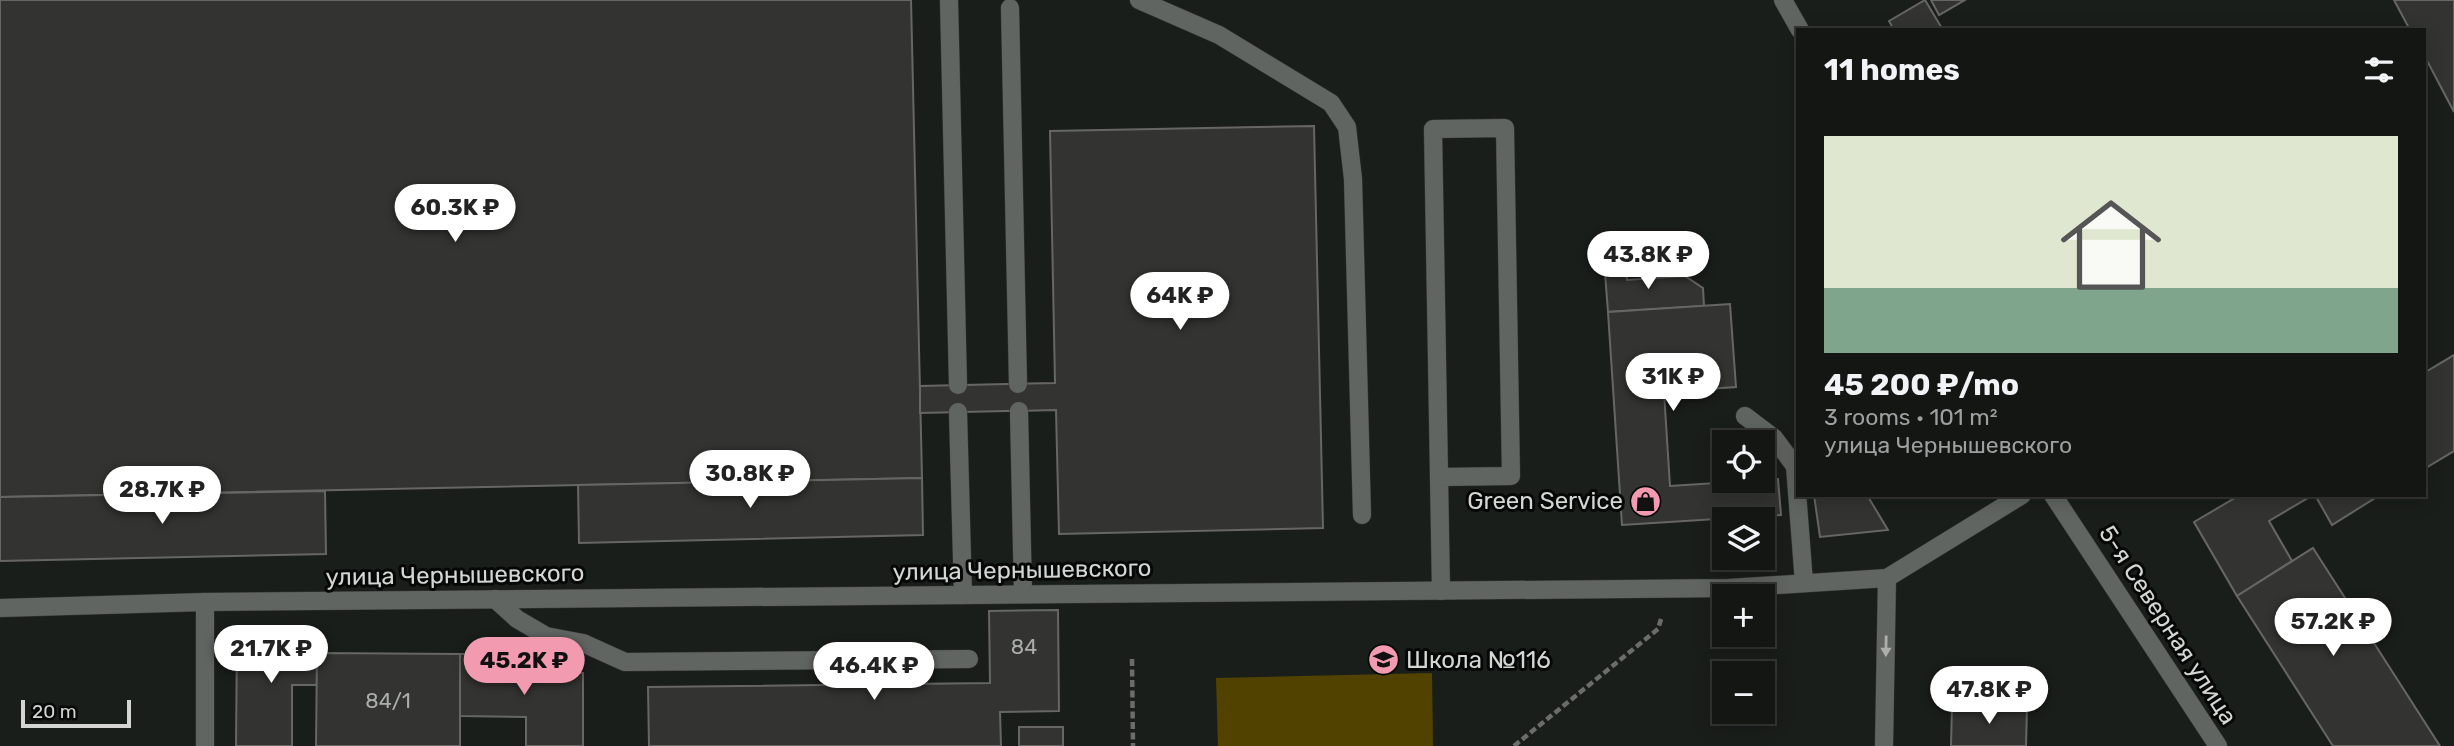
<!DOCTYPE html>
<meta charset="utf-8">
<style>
:root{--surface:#141614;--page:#212322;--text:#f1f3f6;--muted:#9d9fa0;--line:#333534;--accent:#f29ab0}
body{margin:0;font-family:Rubik,sans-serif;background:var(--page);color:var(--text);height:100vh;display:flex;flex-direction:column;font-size:26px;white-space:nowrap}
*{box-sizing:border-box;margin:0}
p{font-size:23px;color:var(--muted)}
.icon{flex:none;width:38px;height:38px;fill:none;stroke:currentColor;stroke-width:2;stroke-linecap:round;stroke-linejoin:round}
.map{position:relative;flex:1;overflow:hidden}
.details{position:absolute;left:1796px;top:28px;width:630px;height:469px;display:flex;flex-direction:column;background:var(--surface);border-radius:0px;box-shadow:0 4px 18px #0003,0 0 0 2px var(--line)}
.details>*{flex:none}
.tools{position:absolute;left:1712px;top:430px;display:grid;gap:14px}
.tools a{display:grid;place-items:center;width:63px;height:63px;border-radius:0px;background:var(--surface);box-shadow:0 4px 18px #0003,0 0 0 2px var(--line);font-size:35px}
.scale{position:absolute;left:21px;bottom:18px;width:110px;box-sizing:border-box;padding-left:7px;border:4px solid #d4d6d4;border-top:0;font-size:19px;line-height:24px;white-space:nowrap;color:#d4d6d4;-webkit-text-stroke:5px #060707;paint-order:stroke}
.price{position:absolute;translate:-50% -60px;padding:0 16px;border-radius:24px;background:#fff;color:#222;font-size:23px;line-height:46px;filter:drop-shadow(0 2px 4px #0008)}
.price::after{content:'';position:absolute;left:50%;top:42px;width:21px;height:16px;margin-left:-10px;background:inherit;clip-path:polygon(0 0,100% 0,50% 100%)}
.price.selected{background:var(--accent);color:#111}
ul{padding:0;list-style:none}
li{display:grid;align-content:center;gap:14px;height:371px;padding:0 28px}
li+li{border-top:2px solid var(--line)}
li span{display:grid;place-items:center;height:217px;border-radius:0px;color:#555}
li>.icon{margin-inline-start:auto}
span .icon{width:126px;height:126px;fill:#fffc;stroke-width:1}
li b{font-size:30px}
h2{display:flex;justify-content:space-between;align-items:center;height:84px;padding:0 28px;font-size:30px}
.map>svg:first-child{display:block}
.green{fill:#524200}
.building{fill:#333431;stroke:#666763;stroke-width:2}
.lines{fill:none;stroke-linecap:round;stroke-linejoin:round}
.service-casing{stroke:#373937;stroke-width:19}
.tertiary-casing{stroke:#373937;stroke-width:19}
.secondary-casing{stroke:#373937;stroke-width:19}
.path{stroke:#6a6d6a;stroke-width:4.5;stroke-dasharray:7 3.5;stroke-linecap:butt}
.service{stroke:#616562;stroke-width:18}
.tertiary{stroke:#616562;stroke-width:18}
.secondary{stroke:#616562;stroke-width:18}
.oneway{fill:#acaeac}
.labels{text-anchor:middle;stroke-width:6;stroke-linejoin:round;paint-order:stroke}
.number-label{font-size:21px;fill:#acaeab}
.poi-label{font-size:24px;fill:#d4d6d4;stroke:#060707;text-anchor:end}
.street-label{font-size:24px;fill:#d4d6d4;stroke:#060707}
</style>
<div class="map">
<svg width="2454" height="746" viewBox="0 0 2454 746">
<rect width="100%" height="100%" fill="#1a1e1b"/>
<path class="green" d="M1432 673 1433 746H1218L1216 678Z"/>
<g class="building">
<path d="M0 0H911L922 478 0 497Z"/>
<path d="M1925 0 1943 30H1894L1889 21Z"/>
<path d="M1931 0H1965L1939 15Z"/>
<path d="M2394 0H2454V112L2424 55V30H2410Z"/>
<path d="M1314 126 1323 528 1059 534 1056 410 920 413V386L1055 383 1050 131Z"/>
<path d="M1625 259 1627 280 1685 276 1703 288 1704 306 1608 312 1604 260Z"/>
<path d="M1730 304 1736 387 1664 392 1670 486 1778 479 1781 515 1622 525 1608 312Z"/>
<path d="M2454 355V451L2424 469V373Z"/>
<path d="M922 478 923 535 579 543 578 485Z"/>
<path d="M325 491 326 554 0 561V497Z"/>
<path d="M1814 495H1867L1888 530 1820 537Z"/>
<path d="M2240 495H2313L2269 521 2292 561 2237 596 2194 522Z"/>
<path d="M2315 495H2380L2332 525Z"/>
<path d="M2313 548 2440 746H2333L2237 596Z"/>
<path d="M1058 610 1059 711 1000 712 1001 746H649L648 687 990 683 989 611Z"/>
<path d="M237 634H317V685H292V746H236Z"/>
<path d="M317 653 460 654V746H316Z"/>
<path d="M460 654H529V672L583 673V746H526V717L460 716Z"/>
<path d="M1952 706 2027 707 2026 746H1951Z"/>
<rect x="1019" y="727" width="44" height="19"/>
</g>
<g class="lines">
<defs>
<g id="service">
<path d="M949 0 958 385"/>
<path d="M1139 0 1219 35 1331 103 1347 127 1353 179 1362 515"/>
<path d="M1010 8 1018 384"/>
<path d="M1019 411 1023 594"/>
<path d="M958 412 963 595"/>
<path d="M1745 416 1774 438 1795 466 1804 583"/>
<path d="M1439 477 1511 476 1505 128 1433 129 1441 591"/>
<path d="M495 599 517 619 546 636 583 643 625 662 969 659"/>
<path d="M205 602V746"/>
</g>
<g id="tertiary">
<path d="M0 608 205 602 1729 588 1887 578 2022 495"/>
<path d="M1884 746 1887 578"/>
</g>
<g id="secondary">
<path d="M1783 0 1800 30"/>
<path d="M2053 495 2218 746"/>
</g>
</defs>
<use href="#service" class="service-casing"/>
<use href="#tertiary" class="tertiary-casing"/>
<use href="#secondary" class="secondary-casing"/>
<g class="path">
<path d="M1132 659 1133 746"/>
<path d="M1514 746 1658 629 1662 616"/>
</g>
<use href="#service" class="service"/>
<use href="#tertiary" class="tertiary"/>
<use href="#secondary" class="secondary"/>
</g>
<defs><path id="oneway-solid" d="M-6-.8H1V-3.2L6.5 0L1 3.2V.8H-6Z" transform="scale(1.75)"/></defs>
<use class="oneway" href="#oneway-solid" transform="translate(1886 646) rotate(91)"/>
<defs>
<symbol id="shop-disc" viewBox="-11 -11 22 22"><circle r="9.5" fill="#f29ab0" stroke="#060707"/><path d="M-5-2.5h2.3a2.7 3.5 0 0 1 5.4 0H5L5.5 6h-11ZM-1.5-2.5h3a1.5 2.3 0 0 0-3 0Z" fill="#111"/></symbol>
<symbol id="school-disc" viewBox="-11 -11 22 22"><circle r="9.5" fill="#f29ab0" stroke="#060707"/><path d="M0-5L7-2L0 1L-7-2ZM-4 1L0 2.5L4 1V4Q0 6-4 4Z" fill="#111"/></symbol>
</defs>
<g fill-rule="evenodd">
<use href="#shop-disc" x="1628" y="484" width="35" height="35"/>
<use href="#school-disc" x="1366" y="642" width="35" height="35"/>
</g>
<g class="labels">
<g class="number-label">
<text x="1024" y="654">84</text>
<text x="388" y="708">84/1</text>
</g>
<g class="poi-label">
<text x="1623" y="509">Green Service</text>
<text x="1406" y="668" text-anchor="start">Школа №116</text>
</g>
<g class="street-label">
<text transform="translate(1022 570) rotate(-1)" y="8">улица Чернышевского</text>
<text transform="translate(455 575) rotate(-1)" y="8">улица Чернышевского</text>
<text transform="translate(2168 625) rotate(57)" y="8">5-я Северная улица</text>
</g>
</g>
</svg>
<div class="tools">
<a><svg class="icon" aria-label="locate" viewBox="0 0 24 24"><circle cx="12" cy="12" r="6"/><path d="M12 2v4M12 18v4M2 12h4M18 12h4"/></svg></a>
<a><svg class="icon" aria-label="layers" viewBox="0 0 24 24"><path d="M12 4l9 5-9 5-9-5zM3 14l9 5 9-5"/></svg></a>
<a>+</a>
<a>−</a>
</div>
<div class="scale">20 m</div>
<b class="price" style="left:455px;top:244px">60.3K ₽</b>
<b class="price" style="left:1648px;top:291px">43.8K ₽</b>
<b class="price" style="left:1180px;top:332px">64K ₽</b>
<b class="price" style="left:1673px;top:413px">31K ₽</b>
<b class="price" style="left:750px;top:510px">30.8K ₽</b>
<b class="price" style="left:162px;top:526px">28.7K ₽</b>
<b class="price" style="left:2333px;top:658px">57.2K ₽</b>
<b class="price" style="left:271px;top:685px">21.7K ₽</b>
<b class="price selected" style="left:524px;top:697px">45.2K ₽</b>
<b class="price" style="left:874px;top:702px">46.4K ₽</b>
<b class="price" style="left:1989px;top:726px">47.8K ₽</b>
<section class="details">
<h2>11 homes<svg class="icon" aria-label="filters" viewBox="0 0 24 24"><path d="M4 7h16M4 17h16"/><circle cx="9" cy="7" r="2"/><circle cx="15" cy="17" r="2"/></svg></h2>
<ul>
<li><span style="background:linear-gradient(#dfe7d0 70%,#7fa58c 0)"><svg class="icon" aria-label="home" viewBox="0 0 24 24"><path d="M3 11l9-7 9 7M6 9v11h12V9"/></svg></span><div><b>45 200 ₽/mo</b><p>3 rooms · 101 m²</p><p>улица Чернышевского</p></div></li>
</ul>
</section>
</div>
